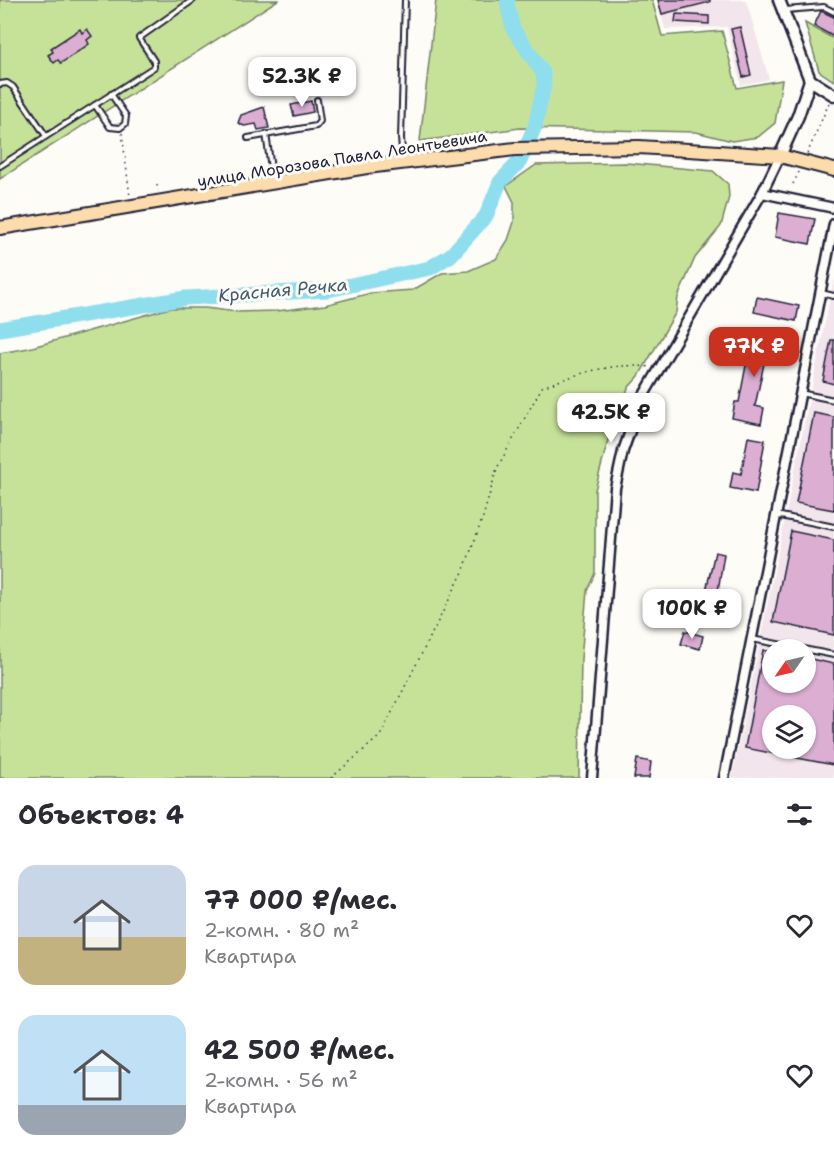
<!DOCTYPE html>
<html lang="ru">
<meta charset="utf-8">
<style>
:root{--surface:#fff;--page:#f7f7f7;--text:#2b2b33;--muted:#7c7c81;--accent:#c8321e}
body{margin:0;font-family:"Shantell Sans",sans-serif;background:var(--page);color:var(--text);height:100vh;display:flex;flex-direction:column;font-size:22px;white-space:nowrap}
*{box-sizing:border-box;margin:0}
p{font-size:20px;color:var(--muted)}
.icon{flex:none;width:33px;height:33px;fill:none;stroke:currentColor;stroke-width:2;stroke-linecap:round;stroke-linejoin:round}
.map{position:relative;height:778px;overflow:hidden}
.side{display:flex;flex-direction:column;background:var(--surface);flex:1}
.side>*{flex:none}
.needle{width:39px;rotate:236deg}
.tools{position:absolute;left:762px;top:639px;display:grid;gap:12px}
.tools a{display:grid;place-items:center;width:54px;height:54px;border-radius:50%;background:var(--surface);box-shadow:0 2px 4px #0004;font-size:30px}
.price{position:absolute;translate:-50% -51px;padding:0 14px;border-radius:12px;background:#fff;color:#222;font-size:20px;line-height:39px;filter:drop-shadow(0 2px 3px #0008)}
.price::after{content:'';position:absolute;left:50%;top:36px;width:18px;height:14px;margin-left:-9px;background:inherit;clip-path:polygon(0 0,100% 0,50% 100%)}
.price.current{background:var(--accent);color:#fff}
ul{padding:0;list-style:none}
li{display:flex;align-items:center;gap:18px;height:150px;padding:0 18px}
li span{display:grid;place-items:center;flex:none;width:168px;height:120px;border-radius:18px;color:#555}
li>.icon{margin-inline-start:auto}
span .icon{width:72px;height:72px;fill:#fffc;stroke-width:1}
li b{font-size:26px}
h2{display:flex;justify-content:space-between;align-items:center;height:72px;padding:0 18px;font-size:26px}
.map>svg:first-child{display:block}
.built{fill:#f3e5ec;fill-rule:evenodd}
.green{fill:#c6e299;stroke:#74826a;stroke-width:1.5}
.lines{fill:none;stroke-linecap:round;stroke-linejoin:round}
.river{stroke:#8fdeed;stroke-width:15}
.building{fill:#dbaed2;stroke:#22223b;stroke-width:1.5;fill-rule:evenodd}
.lane-casing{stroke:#22223b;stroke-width:8}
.street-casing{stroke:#22223b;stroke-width:13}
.secondary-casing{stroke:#22223b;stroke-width:15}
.primary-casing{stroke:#22223b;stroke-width:16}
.path{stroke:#22223b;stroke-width:1.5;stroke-dasharray:1.5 4.5;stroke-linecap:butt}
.lane{stroke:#fdfcf7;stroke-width:4}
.street{stroke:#fdfcf7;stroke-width:8}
.secondary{stroke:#fdfcf7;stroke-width:10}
.primary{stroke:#fcdcac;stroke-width:12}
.labels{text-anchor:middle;stroke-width:6;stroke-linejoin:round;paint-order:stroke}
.street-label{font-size:16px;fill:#22223b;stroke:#fdfcf7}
.water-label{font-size:18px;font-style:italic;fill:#435a70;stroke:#fdfcf7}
</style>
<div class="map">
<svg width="834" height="778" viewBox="0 0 834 778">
<rect width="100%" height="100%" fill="#fdfcf7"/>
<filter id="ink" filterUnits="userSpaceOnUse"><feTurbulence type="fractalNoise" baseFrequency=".0167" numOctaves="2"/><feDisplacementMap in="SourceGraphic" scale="12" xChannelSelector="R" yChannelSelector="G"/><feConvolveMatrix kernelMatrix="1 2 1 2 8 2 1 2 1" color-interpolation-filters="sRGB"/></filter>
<g filter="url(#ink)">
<g class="built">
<path d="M657 0H746L769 79 741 85 727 27 665 29Z"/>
<path d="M834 278V778H732ZM772 650H806V682H772ZM772 716H806V748H772Z"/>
</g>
<g class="green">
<path d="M0 0H278L0 179Z"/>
<path d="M436 0H652L662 36 722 31 737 88 782 80 775 123 758 137 732 141 696 132 520 128 420 141Z"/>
<path d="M805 23 834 39V81L819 71Z"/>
<path d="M626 163 713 171 728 184 729 197 721 226 695 258 678 297 676 312 639 376 629 387 613 421 595 490V573L587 591 581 659 579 778H0V353L29 348 170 308H205L238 312 277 311 325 305 371 293 413 290 442 273 468 271 496 259 508 240 514 222V202L506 186 536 165Z"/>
</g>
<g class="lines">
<path class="river" d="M0 329 186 298 328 290 430 268 451 255 486 216 500 182 520 161 535 126 544 85 543 73 513 29 507 4 508 0"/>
</g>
<g class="building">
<path d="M658 0H710V2L662 14Z"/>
<path d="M821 11 834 17V37L814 26Z"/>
<path d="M676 14 709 16V24L675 22Z"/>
<path d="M740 27 751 75 743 77 731 29Z"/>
<path d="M80 29 82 33 87 29 92 36 87 40 89 44 61 63 58 60 54 63 48 55 53 52 51 48Z"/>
<path d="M311 101 313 112 294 116 291 105Z"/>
<path d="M264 107 269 128 258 130 256 124 244 126 238 123 241 115Z"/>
<path d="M779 213 815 219 810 244 775 237Z"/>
<path d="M757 297 799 306 796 321 754 312Z"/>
<path d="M749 333 778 339 775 355 766 354 755 406 764 408 761 424 732 418 735 402H739L749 350H746Z"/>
<path d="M831 340H834V384L823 381Z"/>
<path d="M814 413 834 417V510L796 503Z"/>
<path d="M748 437 765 440 756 493 730 488 733 472 741 474Z"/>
<path d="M791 531 834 540V635L773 622Z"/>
<path d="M715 552 724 554 714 615 701 612Z"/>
<path d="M685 631 703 636 700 649 681 644Z"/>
<path d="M763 650 772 652V682H806V658L834 664V765L745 748ZM772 716H806V748H772Z"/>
<path d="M637 759 651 762 649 778H634Z"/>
</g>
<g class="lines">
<defs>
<g id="lane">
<path d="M785 10 824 7 834 12"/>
<path d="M0 84 7 83 13 87 46 136"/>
<path d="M95 105 110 127 120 128 125 124 126 116 111 94"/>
<path d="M266 134 273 182"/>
<path d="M248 138 316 126 320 121 317 100"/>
<path d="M403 161 401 138 405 0"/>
<path d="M0 166 154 67V61L139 38 193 0"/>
<path d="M821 293 834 296"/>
<path d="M800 393 834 400"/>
<path d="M776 515 834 527"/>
<path d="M752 639 834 655"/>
</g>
<g id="street">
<path d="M762 193 834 208"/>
<path d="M592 778 615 488 623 451 641 400 762 193 780 156"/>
<path d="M724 778 834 224"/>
</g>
<g id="secondary">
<path d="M779 0 810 80 798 116 780 156"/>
<path d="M810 80 834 95"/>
</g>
<path id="primary" d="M0 228 367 167 515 149 639 147 704 151 780 156 834 170"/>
</defs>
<use href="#lane" class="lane-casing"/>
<use href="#street" class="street-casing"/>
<use href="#secondary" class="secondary-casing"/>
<use href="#primary" class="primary-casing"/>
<g class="path">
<path d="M122 133 130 197"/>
<path d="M807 154 829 103"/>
<path d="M793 184 799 172"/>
<path d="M157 185 158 191"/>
<path d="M331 778 380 736 463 572 483 517 497 468 542 387C577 374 611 362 649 367"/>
</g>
<use href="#lane" class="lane"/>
<use href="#street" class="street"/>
<use href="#secondary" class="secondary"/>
<use href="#primary" class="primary"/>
</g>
</g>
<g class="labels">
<g class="street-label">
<text transform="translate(342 158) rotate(-9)" y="6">улица Морозова Павла Леонтьевича</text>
</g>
<g class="water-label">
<text transform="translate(283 290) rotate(-5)" y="6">Красная Речка</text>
</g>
</g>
</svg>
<div class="tools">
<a><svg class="needle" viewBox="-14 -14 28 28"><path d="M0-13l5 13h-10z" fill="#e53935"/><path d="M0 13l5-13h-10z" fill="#7c7c81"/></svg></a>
<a><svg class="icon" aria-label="layers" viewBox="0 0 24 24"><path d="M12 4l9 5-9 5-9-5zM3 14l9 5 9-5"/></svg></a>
</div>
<b class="price" style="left:302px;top:108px">52.3K ₽</b>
<b class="price current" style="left:754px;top:378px">77K ₽</b>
<b class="price" style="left:611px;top:444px">42.5K ₽</b>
<b class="price" style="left:692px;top:640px">100K ₽</b>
</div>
<section class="side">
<h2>Объектов: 4<svg class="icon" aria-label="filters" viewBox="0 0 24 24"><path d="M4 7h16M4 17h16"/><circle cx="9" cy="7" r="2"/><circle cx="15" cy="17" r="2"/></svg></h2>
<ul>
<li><span style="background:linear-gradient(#c9d6e8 60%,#c2b280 0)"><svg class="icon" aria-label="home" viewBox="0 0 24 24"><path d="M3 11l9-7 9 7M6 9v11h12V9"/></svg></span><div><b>77 000 ₽/мес.</b><p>2-комн. · 80 m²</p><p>Квартира</p></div><svg class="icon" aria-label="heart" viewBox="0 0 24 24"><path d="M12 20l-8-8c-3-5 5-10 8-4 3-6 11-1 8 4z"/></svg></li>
<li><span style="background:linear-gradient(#bfe0f5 75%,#9aa5b1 0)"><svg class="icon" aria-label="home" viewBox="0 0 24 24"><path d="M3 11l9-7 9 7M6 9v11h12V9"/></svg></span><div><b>42 500 ₽/мес.</b><p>2-комн. · 56 m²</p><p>Квартира</p></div><svg class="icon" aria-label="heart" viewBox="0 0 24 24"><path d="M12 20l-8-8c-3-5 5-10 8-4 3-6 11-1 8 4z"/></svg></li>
</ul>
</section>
